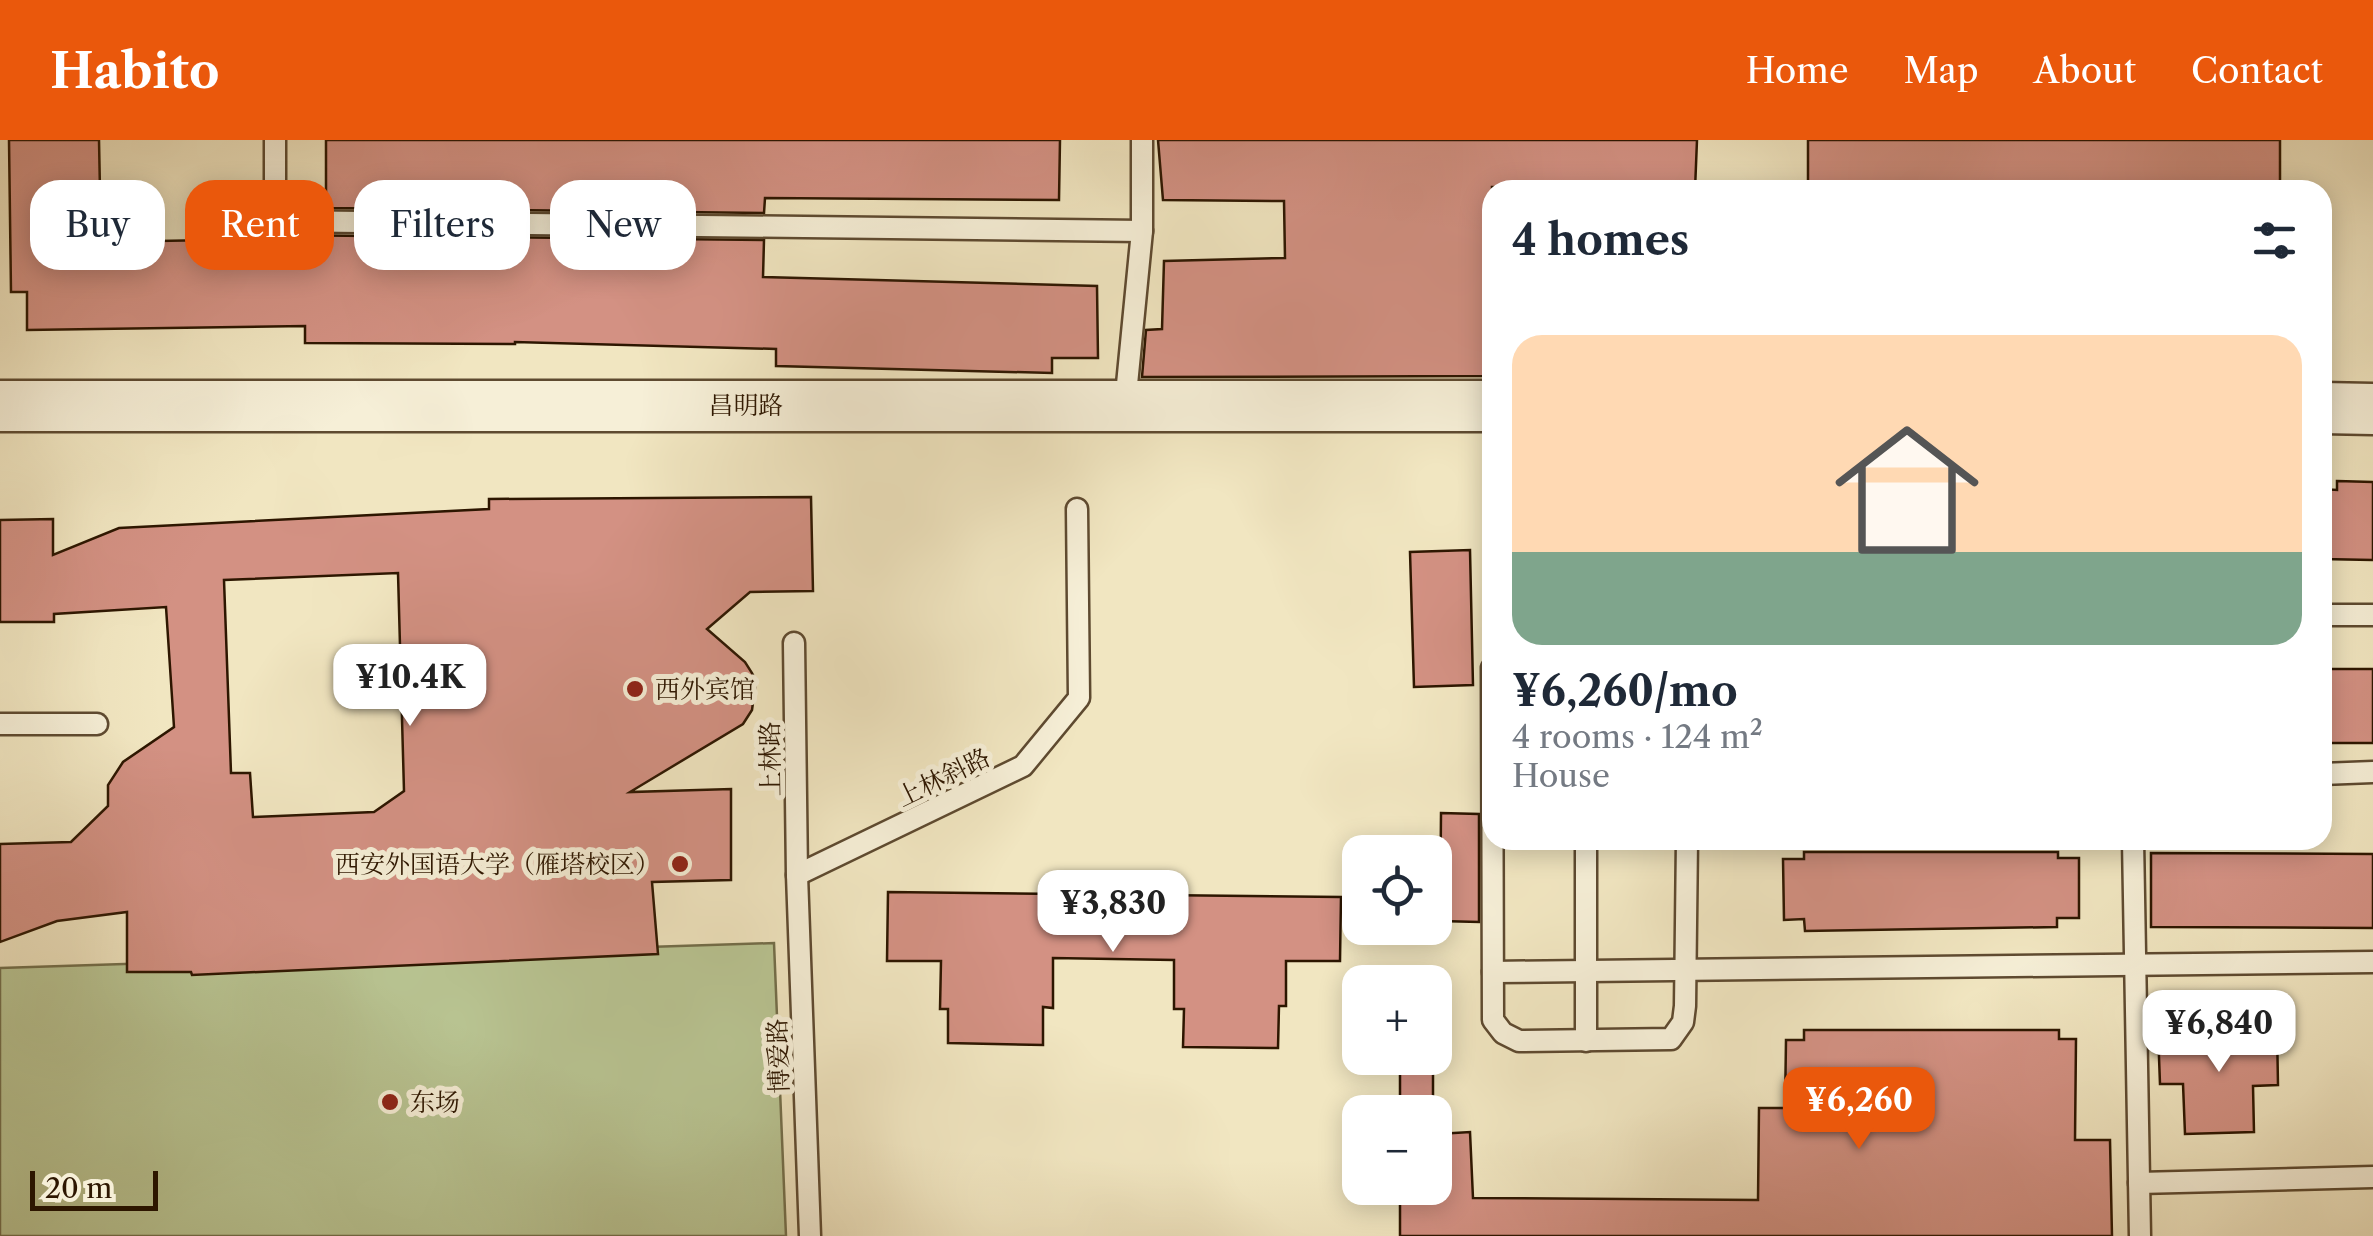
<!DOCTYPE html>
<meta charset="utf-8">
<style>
:root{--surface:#fff;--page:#f2f2f3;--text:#1f2937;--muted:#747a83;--accent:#ea580c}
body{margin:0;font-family:"Libre Caslon Text","Noto Serif SC",serif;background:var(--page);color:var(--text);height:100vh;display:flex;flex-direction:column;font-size:38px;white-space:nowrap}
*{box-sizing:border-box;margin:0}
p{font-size:32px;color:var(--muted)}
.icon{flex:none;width:55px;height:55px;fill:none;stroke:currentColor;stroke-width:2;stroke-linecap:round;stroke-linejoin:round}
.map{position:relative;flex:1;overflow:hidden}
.details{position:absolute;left:1482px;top:40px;width:850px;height:670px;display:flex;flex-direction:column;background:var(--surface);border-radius:30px;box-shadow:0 5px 25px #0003}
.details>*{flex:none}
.guide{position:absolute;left:30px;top:40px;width:950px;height:90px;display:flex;gap:20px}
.fabs{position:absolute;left:1342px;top:695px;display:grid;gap:20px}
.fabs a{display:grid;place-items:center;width:110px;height:110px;border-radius:20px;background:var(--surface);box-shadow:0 5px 25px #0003;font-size:50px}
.scale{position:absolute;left:30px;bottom:25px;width:128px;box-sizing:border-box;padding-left:10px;border:5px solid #2d1600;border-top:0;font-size:28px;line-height:35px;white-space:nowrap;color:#2d1600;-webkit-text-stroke:8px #f6efd7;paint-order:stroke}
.price{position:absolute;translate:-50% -85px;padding:0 22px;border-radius:20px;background:#fff;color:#222;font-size:32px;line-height:65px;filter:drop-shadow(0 2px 5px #0008)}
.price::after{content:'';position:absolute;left:50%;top:60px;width:30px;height:22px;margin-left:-15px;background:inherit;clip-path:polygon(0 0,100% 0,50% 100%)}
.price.active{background:var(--accent);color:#fff}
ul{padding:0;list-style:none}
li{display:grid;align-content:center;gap:20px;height:530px;padding:0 30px}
li span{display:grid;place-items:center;height:310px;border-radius:30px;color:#555}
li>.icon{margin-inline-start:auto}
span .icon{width:180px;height:180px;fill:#fffc;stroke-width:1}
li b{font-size:42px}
h2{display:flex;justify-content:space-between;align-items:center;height:120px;padding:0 30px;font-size:42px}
.pill{padding:0 35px;border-radius:30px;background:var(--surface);box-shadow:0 5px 25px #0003;font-size:35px;line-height:90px}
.pill.active{background:var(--accent);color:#fff}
header{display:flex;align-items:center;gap:60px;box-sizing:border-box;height:140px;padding:0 50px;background:var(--accent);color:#fff}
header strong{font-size:48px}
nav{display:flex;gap:55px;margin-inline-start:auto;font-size:35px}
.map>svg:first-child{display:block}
.green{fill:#b9c593;stroke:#736e4a;stroke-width:2.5}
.building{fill:#d39183;stroke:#2d1600;stroke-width:2.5;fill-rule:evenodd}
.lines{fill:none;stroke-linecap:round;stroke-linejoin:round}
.service-casing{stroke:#5e4a30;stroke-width:25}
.tertiary-casing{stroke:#5e4a30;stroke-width:55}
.service{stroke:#f6efd7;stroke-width:20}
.tertiary{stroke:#f6efd7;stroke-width:50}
.poi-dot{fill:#8f2418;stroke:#f6efd7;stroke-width:4}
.labels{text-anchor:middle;stroke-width:10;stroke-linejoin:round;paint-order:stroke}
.street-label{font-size:25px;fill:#2d1600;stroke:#f6efd7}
.poi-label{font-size:25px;fill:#2d1600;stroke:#f6efd7;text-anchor:start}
</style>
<header>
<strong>Habito</strong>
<nav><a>Home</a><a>Map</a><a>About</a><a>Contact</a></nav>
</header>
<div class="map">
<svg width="2373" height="1096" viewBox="0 0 2373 1096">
<rect width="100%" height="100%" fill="#f1e6c1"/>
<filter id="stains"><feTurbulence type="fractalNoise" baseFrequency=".002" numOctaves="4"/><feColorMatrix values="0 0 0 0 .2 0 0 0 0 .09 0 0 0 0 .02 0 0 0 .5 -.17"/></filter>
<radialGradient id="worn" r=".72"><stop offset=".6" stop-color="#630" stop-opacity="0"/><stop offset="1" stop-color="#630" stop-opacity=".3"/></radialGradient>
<path class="green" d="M774 803 786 1096H0V828Z"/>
<g class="building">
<path d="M9 0H99L101 102 277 99V95L764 100 763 137 1097 146 1098 218H1052V233L776 226V209L515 202V204L305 203V186L27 190V152H11Z"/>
<path d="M326 0H1060L1059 60 765 58 764 73 326 68Z"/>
<path d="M1158 0H1697L1695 50 1492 47V236L1142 237 1146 190 1162 189 1164 121 1285 118 1284 61 1163 60Z"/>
<rect x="1808" y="0" width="472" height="50"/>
<path d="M2337 341 2373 342V420L2322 419V349L2337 350Z"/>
<path d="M811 357 813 451 750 452 707 489 745 522 752 533 756 541 752 570 743 584 630 652 731 649V740L652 742 658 814 192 835 191 832H127V772L57 781 0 802V704L71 702 108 666V645L123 622 174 587 166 467 54 474V482H0V380L53 379V415L119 388 489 369V359ZM398 433 404 651 374 672 253 677 250 633H231L224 440Z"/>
<path d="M1470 410 1473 545 1414 547 1410 412Z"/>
<rect x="2322" y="529" width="51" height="74"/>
<path d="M1441 673 1479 674V782L1440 781Z"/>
<path d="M1804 712H2058V718H2079V778H2057V787L1805 791 1804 779 1784 780 1783 719H1804Z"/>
<path d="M2151 713 2373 714V788L2151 787Z"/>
<path d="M888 752 1341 757 1340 821H1286V866H1279L1278 908 1183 907 1184 869H1174V820L1053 818V868L1043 867V905L948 903V869H940L941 821H887Z"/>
<path d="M2209 889V891L2277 889 2278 945 2253 946 2254 992 2185 994 2183 944H2160L2158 890Z"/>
<path d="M1804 890H2059V899H2076L2075 1000H2110L2112 1096H1400V1048H1440L1438 994 1470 992 1473 1058 1758 1060 1759 968H1785L1786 900H1804Z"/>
<rect x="1400" y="918" width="33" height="54"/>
</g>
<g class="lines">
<defs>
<g id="service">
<path d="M275 0V81L1142 91"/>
<path d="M1125 265 1142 91V0"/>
<path d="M2322 475H2373"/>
<path d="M794 503 797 735 810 1096"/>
<path d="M1492 528 1493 880 1503 893 1519 901 1671 899 1683 882 1685 866 1687 700"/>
<path d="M0 584H97"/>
<path d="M2322 634 2373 632"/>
<path d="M1586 700V901"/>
<path d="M2133 700 2140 1096"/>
<path d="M797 735 1023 626 1079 558 1077 369"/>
<path d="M1493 832 2373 822"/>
<path d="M2139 1043 2373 1037"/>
</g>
<g id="tertiary">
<path d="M0 266H1492"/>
<path d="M2322 268 2373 269"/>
</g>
</defs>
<use href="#service" class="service-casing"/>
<use href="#tertiary" class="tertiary-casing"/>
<use href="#service" class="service"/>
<use href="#tertiary" class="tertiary"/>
</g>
<g class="poi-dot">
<circle cx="635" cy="549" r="10"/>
<circle cx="680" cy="724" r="10"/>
<circle cx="390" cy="962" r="10"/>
</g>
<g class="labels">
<g class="street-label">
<text x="746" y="274">昌明路</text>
<text transform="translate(770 619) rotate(-91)" y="9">上林路</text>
<text transform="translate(943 637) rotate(-26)" y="9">上林斜路</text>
<text transform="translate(778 916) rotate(-92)" y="9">博爱路</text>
</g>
<g class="poi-label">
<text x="655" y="558">西外宾馆</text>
<text x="660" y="733" text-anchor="end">西安外国语大学（雁塔校区）</text>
<text x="410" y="971">东场</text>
</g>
</g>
<rect width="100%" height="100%" filter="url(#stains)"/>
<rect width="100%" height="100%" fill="url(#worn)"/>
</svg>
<div class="fabs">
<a><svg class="icon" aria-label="locate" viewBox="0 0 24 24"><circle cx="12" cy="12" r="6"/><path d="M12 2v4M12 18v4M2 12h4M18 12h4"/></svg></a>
<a>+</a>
<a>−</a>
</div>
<div class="scale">20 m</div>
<b class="price" style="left:410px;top:589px">¥10.4K</b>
<b class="price" style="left:1113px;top:815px">¥3,830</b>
<b class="price" style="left:2219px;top:935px">¥6,840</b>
<b class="price active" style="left:1859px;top:1012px">¥6,260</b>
<div class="guide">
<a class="pill">Buy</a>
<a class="pill active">Rent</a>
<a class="pill">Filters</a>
<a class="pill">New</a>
</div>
<section class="details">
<h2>4 homes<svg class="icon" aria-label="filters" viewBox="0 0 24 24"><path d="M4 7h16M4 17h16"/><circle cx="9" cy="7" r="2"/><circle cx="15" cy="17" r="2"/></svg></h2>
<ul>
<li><span style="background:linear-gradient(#ffd9b3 70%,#7fa58c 0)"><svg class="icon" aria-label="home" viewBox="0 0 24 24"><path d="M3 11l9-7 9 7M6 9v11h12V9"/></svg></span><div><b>¥6,260/mo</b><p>4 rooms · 124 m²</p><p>House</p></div></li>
</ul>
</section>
</div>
